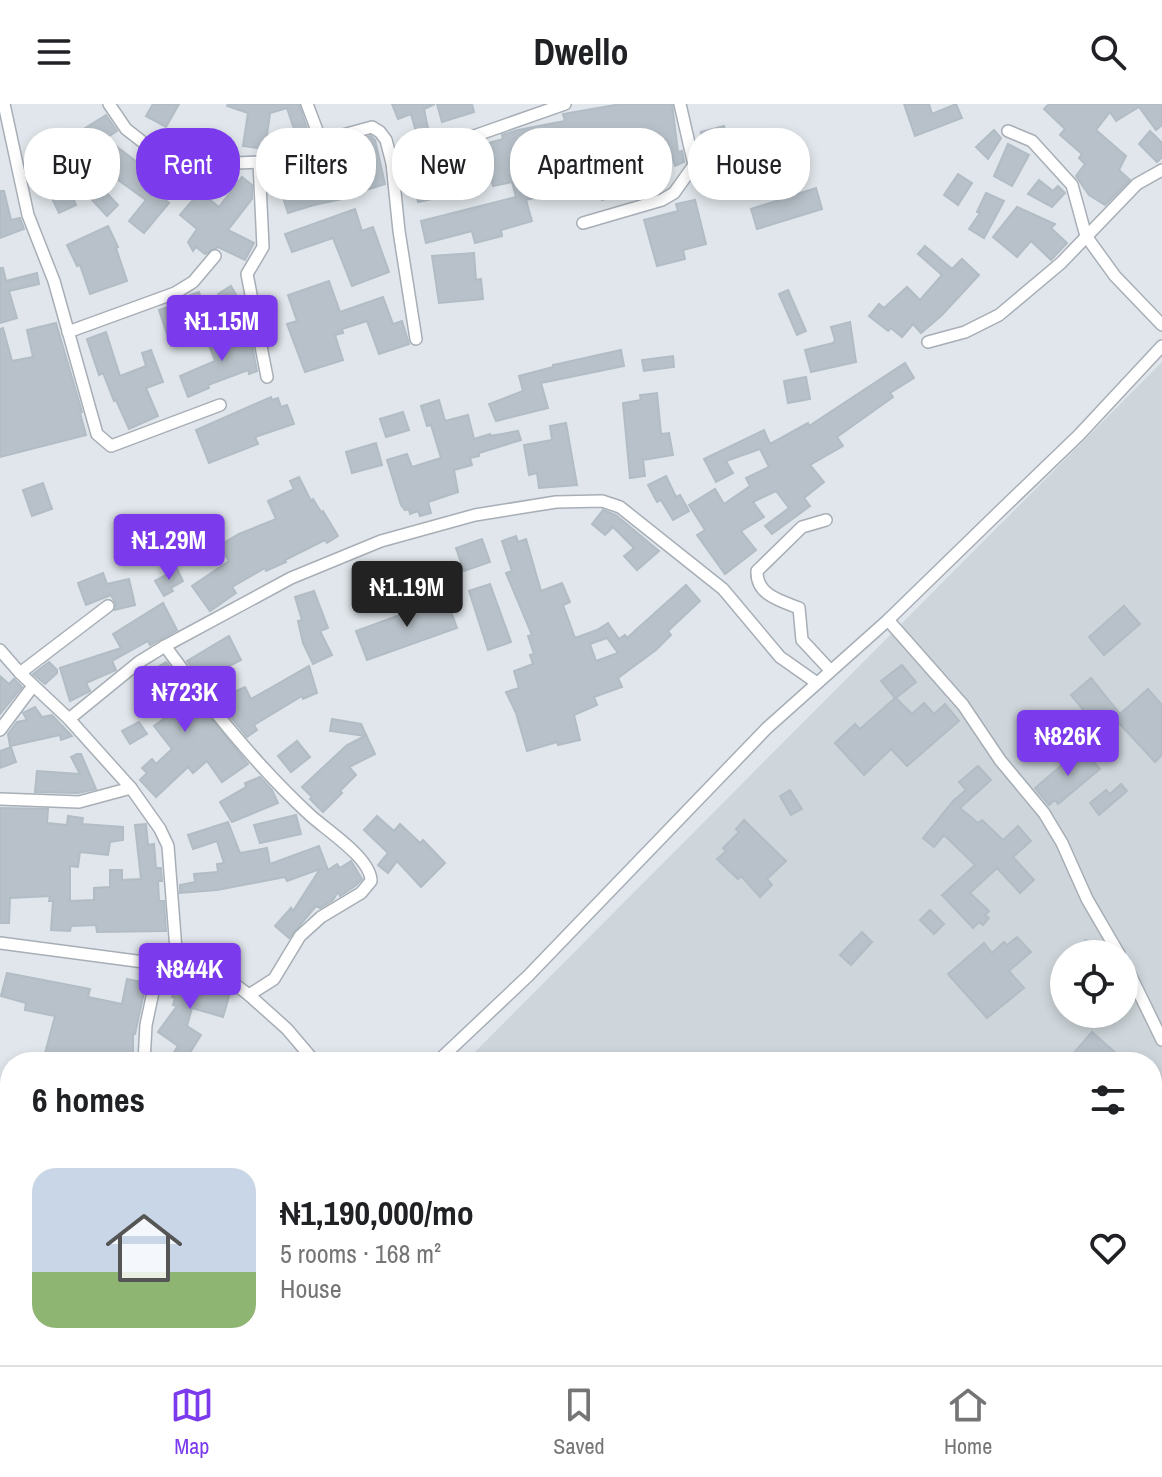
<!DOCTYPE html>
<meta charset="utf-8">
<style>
:root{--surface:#fff;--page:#f2f2f2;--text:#202124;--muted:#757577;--line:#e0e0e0;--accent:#7c3aed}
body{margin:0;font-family:"Archivo Narrow",sans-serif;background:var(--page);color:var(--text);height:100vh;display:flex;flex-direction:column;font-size:30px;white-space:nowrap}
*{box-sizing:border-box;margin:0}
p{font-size:26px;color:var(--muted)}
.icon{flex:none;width:44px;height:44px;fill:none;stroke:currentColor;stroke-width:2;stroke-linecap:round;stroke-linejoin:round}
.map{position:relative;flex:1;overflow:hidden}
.sheet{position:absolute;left:0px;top:948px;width:1162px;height:314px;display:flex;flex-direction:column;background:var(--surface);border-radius:32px 32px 0 0;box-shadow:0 4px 12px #0003}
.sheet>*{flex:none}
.hud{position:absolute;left:24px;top:24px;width:1114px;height:72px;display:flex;gap:16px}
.buttons{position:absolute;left:1050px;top:836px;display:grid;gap:16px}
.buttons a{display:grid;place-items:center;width:88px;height:88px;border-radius:50%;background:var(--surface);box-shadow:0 4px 12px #0003;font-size:40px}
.price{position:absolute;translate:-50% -68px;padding:0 18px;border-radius:8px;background:var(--accent);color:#fff;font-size:26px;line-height:52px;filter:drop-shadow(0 2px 4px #0008)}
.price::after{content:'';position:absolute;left:50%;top:48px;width:24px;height:18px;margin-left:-12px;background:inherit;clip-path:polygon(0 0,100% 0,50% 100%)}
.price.selected{background:#222;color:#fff}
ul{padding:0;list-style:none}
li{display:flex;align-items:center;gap:24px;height:200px;padding:0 32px}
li+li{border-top:2px solid var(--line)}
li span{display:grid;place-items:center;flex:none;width:224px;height:160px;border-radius:24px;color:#555}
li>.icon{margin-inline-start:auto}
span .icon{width:96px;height:96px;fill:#fffc;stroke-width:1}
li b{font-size:34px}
h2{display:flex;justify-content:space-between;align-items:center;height:96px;padding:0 32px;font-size:34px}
.chip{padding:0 28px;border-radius:32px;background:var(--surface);box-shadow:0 4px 12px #0003;font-size:28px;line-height:72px}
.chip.selected{background:var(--accent);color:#fff}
header{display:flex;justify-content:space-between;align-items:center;height:104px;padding:0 32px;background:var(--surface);font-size:36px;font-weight:800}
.menu{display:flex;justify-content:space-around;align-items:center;height:112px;border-top:2px solid var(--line);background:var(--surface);font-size:22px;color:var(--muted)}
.menu a{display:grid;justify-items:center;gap:4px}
.menu .selected{color:var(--accent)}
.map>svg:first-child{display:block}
.built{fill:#ced6db;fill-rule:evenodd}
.building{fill:#b8c1c9;stroke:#b2bcc5;stroke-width:2;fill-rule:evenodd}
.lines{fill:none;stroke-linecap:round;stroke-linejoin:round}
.minor-casing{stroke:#a7aeb6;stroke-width:14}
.minor{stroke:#fff;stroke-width:11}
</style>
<header><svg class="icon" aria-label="menu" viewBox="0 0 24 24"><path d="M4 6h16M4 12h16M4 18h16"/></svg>Dwello<svg class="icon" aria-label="search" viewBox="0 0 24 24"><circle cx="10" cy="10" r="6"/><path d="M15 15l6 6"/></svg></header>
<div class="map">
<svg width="1162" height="1261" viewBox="0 0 1162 1261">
<rect width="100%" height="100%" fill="#e0e6eb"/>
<path class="built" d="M1162 258V1261H163L172 1252H1152V958H465ZM1064 850H1124V910H1064Z"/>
<g class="building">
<path d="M153 0H179L166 23 146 12Z"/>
<path d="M228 0H299L307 25 295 28 287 4 270 9 265 45 243 42 248 9 227 2Z"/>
<path d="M392 0H435L424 5 431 39 420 42 411 10 398 15Z"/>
<path d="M437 0H472L474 8 442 18Z"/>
<path d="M621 0H672L678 48 682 47 684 58 675 62 667 36 658 37V30L615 39 620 61 650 53 658 82 639 87V85L602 96 595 71 556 84 557 88 526 96 532 117 501 126 502 132 475 139 472 127 426 139 421 117 516 93 512 78 493 82 482 41 503 35 502 31 518 26 565 17 563 10ZM535 36 544 67 525 73 515 39Z"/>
<path d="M904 0H929L932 10 956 0 962 14 915 32Z"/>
<path d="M1049 0H1162V21L1156 26 1139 3 1116 17 1110 8 1096 26 1126 52 1119 66 1130 76 1105 101 1089 91 1076 72 1085 60 1079 54 1082 50 1060 31 1065 25 1044 5Z"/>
<path d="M106 11 117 27 81 50 71 42 78 37 74 31Z"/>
<path d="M724 22 737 69 714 75 701 28Z"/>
<path d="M994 26 1001 34 988 55 976 43Z"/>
<path d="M1150 27 1162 39V53L1157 58 1139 40Z"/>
<path d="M371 32 375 36 385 80 350 91 351 93 314 101 288 109 281 87 291 84 283 59Z"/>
<path d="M1008 40 1029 51 1012 82 994 72Z"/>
<path d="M116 42 137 58 145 48 164 58 148 82 169 99 144 129 129 117 146 96 100 63Z"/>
<path d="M462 45 469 70 478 68 479 76 452 83 454 90 418 98 411 70 435 59 439 76 458 72 451 50Z"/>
<path d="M66 46 118 101 107 112 55 56Z"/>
<path d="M958 70 972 79 958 101 944 91Z"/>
<path d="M242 73 252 81V95L228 126 254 139 245 156 218 143 205 150 196 143 193 147 188 138 197 125 180 111 200 88 219 103Z"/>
<path d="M64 76 76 101 59 109 47 84Z"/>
<path d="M1039 76 1053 87 1058 82 1065 89 1052 103 1028 90Z"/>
<path d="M816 84 822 105 757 125 751 105Z"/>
<path d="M0 87H4L11 116 20 114 24 125 0 134Z"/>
<path d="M986 89 1004 97 984 134 969 125 980 109 977 108Z"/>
<path d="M695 96 706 140 683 146 685 155 657 162 644 116 678 107 676 100Z"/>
<path d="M1017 103 1055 120 1051 124 1067 139 1051 156 1031 137 1017 153 993 133Z"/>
<path d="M355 105 362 127 373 123 389 168 352 182 333 134 292 148 285 130Z"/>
<path d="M108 122 118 143 116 144 127 177 90 190 80 161 77 162 67 141Z"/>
<path d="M925 142 952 165 962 155 979 171 942 211 921 229 913 220 902 233 891 224 888 227 869 212 879 200 884 204 907 183 920 196 942 171 918 150Z"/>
<path d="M474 149 476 176 481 175 483 195 439 199 432 152Z"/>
<path d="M0 164H3L6 177 37 169 39 180 9 187 17 214 0 219Z"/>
<path d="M329 177 340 208 383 193 393 220 402 217 409 240 379 250 367 217 342 225 343 229 335 231 343 256 305 268 287 220 297 217 288 191Z"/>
<path d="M231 182 246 208 233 215 218 190Z"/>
<path d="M788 186 806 227 797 231 779 190Z"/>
<path d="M199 188 211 228 171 242 159 206 187 197 185 193Z"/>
<path d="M850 218 856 258 811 268 805 246 833 239 835 236 831 223Z"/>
<path d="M56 219 82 308 80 309 86 331 0 353V225L3 224 12 257 33 253 27 226Z"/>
<path d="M106 228 120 272 146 262 142 249 151 246 163 278 146 284 158 312 129 325 116 296 114 297 103 269 99 271 87 235Z"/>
<path d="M227 228 230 237 250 230 257 267 249 270 248 266 208 281 209 284 188 293 180 272 215 257 207 236Z"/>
<path d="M621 246 624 262 541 279 548 304 496 317 489 300 523 287 519 272 553 263V261Z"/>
<path d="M673 252 674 263 644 267 642 256Z"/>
<path d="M905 259 914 274 890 289 893 293 837 333 843 342 810 361 824 378 804 394 810 402 772 430 765 422 789 404 776 387 753 398 764 413 741 427 756 446 725 470 697 431 705 426 689 401 715 385 724 400 750 382 746 374 769 363 760 345 726 357 733 369 716 378 704 355 764 326 770 340 808 319 809 322Z"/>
<path d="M806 273 810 295 788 299 784 277Z"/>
<path d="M657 289 661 330 669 329 673 351 643 356 645 372 630 374 623 299 641 296 640 291Z"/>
<path d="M271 293 272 296 278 294 281 303 287 301 294 320 255 333 258 340 209 359 196 326Z"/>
<path d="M439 296 445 317 468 311 474 335 490 330V332L518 327 521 336 479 349V352L470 354 472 361 454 366 458 388 428 398 431 409 420 412 418 407 410 410 409 405 405 406 401 401 387 356 407 350 412 363 441 354 431 321 427 322 421 302Z"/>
<path d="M403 308 409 326 386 333 380 315Z"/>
<path d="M566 319 577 381 539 384 537 369 529 371 524 341 552 336 550 322Z"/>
<path d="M376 339 382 361 352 369 346 348Z"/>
<path d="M666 372 676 393 680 391 689 407 673 416 661 396 657 398 648 381Z"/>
<path d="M299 373 311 397 313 395 321 408 323 407 338 432 327 439 325 436 285 456 286 458 266 467 265 464 232 483 236 489 210 507 192 482 229 457 220 441 239 430 276 415 268 397 294 385 290 377Z"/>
<path d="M43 379 52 405 32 412 23 386Z"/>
<path d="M603 406 616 411 659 447 637 466 624 452 634 444 613 423 605 431 592 420Z"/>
<path d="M516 432 518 438 526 435 541 487 562 479 570 498 563 501 575 534 597 526 608 519 619 535 625 531 627 534 686 481 700 497 668 527 671 531 656 546 618 574 622 583 594 593 597 601 574 611 580 636 558 641 557 638 527 647 516 609 506 588 519 584 514 567 533 560 530 551 534 550 528 532 532 531 506 469 512 467 502 437ZM607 534 618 549 596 557 590 540Z"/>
<path d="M482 435 490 458 464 467 456 444Z"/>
<path d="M177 465 183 477 171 484 173 487 164 492 155 477Z"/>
<path d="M103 469 107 480 129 475 135 501 115 506 116 500 111 491 86 501 78 479Z"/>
<path d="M490 480 511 538 488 546 469 487Z"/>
<path d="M314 487 328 524 320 527 332 551 313 560 303 539 298 517 302 516 295 493Z"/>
<path d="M446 494 457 524 367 556 356 527Z"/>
<path d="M163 499 177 526 150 541 148 537 112 557 116 566 86 579 90 587 70 597 60 564 121 544 113 530Z"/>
<path d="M1124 502 1140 520 1104 551 1089 533Z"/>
<path d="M229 532 241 556 221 566 232 589 245 583 251 595 309 562 317 589 303 595 302 592 254 621 257 626 247 633 215 594 206 575 202 577 187 557Z"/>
<path d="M49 558 57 566V569L45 580 33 570Z"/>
<path d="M166 558 248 660 222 678 207 657 193 669 188 663 156 693 140 676 147 669 142 664 152 655 156 660 172 645 154 622 166 613 145 584 140 587 135 577Z"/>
<path d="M902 561 916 578 896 594 912 610 924 599 934 610 945 600 959 617 907 662 891 645 864 671 835 639 855 620 860 625 895 594 881 577Z"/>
<path d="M0 572 9 580 14 575 22 583 0 610Z"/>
<path d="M1091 574 1120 610 1148 585 1162 601V651L1155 658 1118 618 1112 625 1102 615 1095 620 1071 591Z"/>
<path d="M35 603 42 613 52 611 72 632 61 636 60 631 10 642 8 630 17 618 27 616 23 609Z"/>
<path d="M332 615 361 620 375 650 349 663 356 671 340 687 342 689 323 708 310 695 312 693 302 683 347 641 365 632 330 627Z"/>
<path d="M139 618 147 630 130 640 122 627Z"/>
<path d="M297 637 310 653 291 668 278 652Z"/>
<path d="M11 643 16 658 0 664V647Z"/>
<path d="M1082 644 1100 665 1058 700 1055 696 1049 701 1035 684Z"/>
<path d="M77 650H81L96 685 78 689 35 688 37 667 80 670 71 653Z"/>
<path d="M978 662 991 676 960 704 978 719 982 716 1003 736 1018 722 1031 737 1013 753 1034 776 1020 789 997 764 970 789 989 807 985 811 989 814 983 821 979 818 973 824 942 791 975 761 944 731 934 743 923 734 953 697 966 686 959 678Z"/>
<path d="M260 673 272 686 278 699 232 718 220 698 246 683 245 679Z"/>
<path d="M1121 680 1127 687 1099 711 1090 699 1106 686 1110 690Z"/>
<path d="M790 686 802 705 791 711 780 692Z"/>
<path d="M0 704 48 705 47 719 67 721 68 712 83 714 82 720 123 723V736L110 738 108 751 80 748 78 763 70 762V797L94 796V784L110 783V766H122V776L141 775 135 721 146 720 148 741 154 740 156 764H161L162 777H158L159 797H164L166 827 97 828 96 821 71 822 70 827 51 826 53 797H49L50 792 10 794 9 819H0Z"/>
<path d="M296 711 301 730 260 739 254 721Z"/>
<path d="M377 712 394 727 400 720 420 739 423 736 445 759 421 783 397 757 388 769 378 761 388 749 364 726Z"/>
<path d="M744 716 786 757 767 775 772 781 760 793 741 772 738 775 717 755 726 747 723 744 739 728 736 725Z"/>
<path d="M228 718 240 749 267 744 270 760 319 742 328 766 337 760 340 764 351 757 362 775 355 782 340 792 338 788 333 796 320 804 316 802 289 834 275 822 291 804 293 807 320 765 287 777 285 773 217 786 180 789V781L195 778 194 770 218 768 217 760 224 759 217 737 193 745 188 731Z"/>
<path d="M930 806 944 820 934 830 920 816Z"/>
<path d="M862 828 872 838 851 861 840 851Z"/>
<path d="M1017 833 1031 848 1009 867 1024 884 987 914 948 870 984 839 992 849 1004 838 1007 841Z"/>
<path d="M1086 836 1099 850H1071Z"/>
<path d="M174 864 206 874 204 882 230 889 223 913 192 904 187 922 201 931 184 958H168L178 942 158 928 177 902 173 901 175 894 172 893 177 877 170 874Z"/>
<path d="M7 869 90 885 88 893 122 900 127 875 146 879 135 930H133V951L101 953 74 950 72 958 44 953 55 912 25 906 26 899 1 892Z"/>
<path d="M1092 928 1126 958H1066Z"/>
<path d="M1152 1031 1162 1045V1091L1152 1079Z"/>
<path d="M0 1128 10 1129V1166L0 1175Z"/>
<path d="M1152 1158 1162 1180V1200L1152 1204Z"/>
</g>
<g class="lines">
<defs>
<g id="minor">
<path d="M4 0 28 111 54 177 97 330 111 342 220 301"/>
<path d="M109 0 126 25 144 39 236 59 259 58 321 37 372 23 380 28 386 36 392 59 399 127 416 235"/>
<path d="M307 0 321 37"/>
<path d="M1008 27 1032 37 1072 81 1086 132 1115 172 1162 221"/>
<path d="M259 58 263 143 247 170 267 273"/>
<path d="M392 59 408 62 454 39 565 0"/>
<path d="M583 119 662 96 674 89 694 61 680 0"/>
<path d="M68 228 175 189 193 178 215 152"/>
<path d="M928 238 965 228 999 211 1061 159 1137 80 1162 66"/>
<path d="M826 416 802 423 757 467C756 491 781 497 799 504L802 536 830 566"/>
<path d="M888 516 963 601 1000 656 1044 709 1062 739 1087 795 1119 850"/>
<path d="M165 542C209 602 255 660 310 711 326 726 371 754 371 777L361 789 321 813 300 832 274 875 249 891"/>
<path d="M0 546 20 569 69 615 131 684 160 725 168 742 176 846"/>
<path d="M20 569 108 502"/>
<path d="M69 615 139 558 165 542 291 474 381 437 475 411 556 398 602 397 620 403 723 485 780 553 817 579"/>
<path d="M0 626 33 582"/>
<path d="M0 695 79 698 131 684"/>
<path d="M0 839 159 860 176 846"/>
<path d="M176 846 198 852 249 891 287 925 315 958"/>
<path d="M1124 858 1162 936"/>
<path d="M144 958 146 921 159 860"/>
<path d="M437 958 528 872 767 624 888 516 998 409 1079 331 1162 242"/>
<path d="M0 1119 10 1121"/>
<path d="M463 1252 475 1261"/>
</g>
</defs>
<use href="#minor" class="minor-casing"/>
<use href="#minor" class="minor"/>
</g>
</svg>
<div class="buttons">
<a><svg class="icon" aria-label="locate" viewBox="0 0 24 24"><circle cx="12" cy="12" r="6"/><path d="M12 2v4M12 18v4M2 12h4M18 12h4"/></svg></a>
</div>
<b class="price" style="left:222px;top:259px">₦1.15M</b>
<b class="price" style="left:169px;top:478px">₦1.29M</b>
<b class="price selected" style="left:407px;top:525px">₦1.19M</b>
<b class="price" style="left:185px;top:630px">₦723K</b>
<b class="price" style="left:1068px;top:674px">₦826K</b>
<b class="price" style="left:190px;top:907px">₦844K</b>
<div class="hud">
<a class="chip">Buy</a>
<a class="chip selected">Rent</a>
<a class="chip">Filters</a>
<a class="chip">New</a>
<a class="chip">Apartment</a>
<a class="chip">House</a>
</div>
<section class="sheet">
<h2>6 homes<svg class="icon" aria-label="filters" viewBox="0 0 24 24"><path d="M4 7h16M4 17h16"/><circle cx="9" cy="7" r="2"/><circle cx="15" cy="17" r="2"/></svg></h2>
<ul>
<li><span style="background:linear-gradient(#c9d6e8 65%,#8fb573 0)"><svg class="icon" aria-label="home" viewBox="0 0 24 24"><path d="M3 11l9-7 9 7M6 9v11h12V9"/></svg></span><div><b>₦1,190,000/mo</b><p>5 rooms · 168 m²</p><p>House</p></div><svg class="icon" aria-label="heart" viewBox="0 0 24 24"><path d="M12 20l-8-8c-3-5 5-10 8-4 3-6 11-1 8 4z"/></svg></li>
</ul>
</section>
</div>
<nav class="menu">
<a class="selected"><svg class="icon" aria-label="map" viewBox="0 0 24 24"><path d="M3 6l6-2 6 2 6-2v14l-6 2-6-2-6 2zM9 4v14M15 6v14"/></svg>Map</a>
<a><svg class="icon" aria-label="saved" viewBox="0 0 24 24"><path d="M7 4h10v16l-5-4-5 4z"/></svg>Saved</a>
<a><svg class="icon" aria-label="home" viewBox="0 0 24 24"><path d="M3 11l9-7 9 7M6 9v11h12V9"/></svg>Home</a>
</nav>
